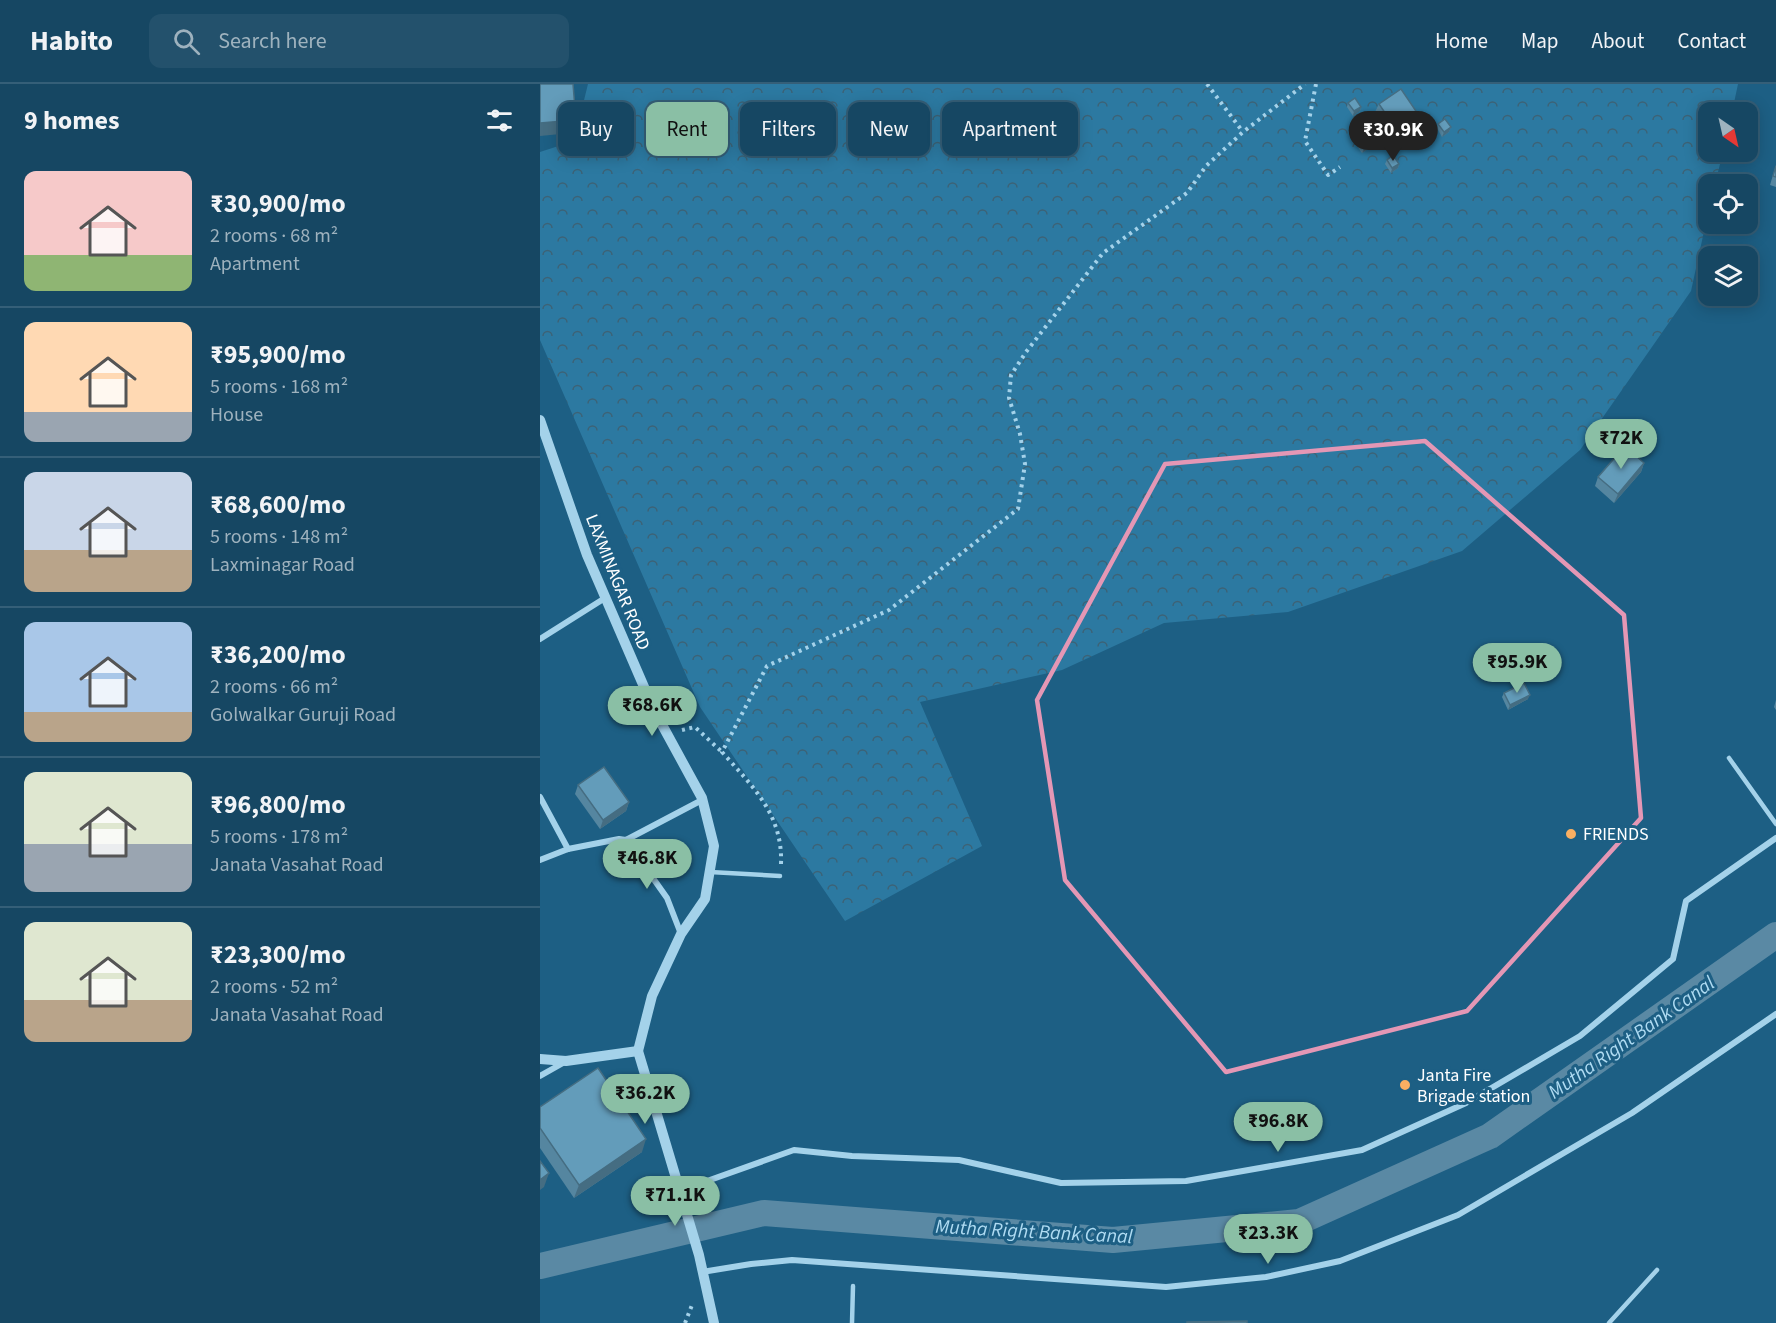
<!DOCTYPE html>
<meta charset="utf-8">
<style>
:root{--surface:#164763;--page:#23516c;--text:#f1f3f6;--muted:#9eb2be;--line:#355f78;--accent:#8abfa5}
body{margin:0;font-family:"Source Sans 3",sans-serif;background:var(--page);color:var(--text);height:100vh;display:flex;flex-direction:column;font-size:22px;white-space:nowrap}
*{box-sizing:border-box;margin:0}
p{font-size:20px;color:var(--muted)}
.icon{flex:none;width:33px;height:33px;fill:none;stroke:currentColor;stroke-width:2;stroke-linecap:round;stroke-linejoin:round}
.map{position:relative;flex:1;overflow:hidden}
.drawer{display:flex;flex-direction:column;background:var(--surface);width:540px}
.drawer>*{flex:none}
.hud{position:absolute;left:18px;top:18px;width:570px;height:54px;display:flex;gap:12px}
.needle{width:39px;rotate:146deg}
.fabs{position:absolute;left:1158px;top:18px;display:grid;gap:12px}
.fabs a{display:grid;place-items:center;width:60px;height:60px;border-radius:12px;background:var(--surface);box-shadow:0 3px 15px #0003,0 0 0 2px var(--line);font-size:30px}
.price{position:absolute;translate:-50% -51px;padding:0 14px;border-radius:21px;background:var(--accent);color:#111;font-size:20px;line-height:39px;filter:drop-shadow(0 2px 3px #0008)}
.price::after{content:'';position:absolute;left:50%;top:36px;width:18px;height:14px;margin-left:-9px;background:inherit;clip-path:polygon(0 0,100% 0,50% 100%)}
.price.current{background:#222;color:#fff}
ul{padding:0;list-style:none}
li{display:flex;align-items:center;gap:18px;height:150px;padding:0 24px}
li+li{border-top:2px solid var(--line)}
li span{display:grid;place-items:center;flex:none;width:168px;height:120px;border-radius:12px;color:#555}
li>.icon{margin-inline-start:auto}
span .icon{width:72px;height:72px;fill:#fffc;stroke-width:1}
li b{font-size:26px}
h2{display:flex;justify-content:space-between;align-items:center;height:72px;padding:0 24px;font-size:26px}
.chip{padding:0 21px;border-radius:12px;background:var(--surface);box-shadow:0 3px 15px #0003,0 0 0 2px var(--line);font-size:21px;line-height:54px}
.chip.current{background:var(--accent);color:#111}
header{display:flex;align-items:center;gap:36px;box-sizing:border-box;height:84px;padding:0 30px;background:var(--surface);border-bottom:2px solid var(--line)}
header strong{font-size:28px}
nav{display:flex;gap:33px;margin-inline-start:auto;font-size:21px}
.search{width:420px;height:54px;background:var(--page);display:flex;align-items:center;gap:15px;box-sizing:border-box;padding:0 21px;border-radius:12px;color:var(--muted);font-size:22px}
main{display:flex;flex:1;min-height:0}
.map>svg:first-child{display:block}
.forest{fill:url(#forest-crowns)}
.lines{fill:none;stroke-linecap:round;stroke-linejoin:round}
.canal{stroke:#5a89a4;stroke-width:26}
.path{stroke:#a4d2ea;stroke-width:4;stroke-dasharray:3 4.5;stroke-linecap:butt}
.service{stroke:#a4d2ea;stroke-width:4.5}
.minor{stroke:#a4d2ea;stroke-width:6}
.tertiary{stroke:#a4d2ea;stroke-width:10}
.wall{fill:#5586a0}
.shaded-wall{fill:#456d82}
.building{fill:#639cba;stroke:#456d82;stroke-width:1.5}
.marked{fill:none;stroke:#e497b5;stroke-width:4.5;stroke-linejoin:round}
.poi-dot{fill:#faaf62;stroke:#1d5f84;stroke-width:2}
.labels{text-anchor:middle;stroke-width:6;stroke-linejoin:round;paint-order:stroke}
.street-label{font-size:18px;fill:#fff;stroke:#1d5f84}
.poi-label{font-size:18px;fill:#fff;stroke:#1d5f84;text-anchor:start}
.water-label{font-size:20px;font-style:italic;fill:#afdbf2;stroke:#1d5f84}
</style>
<header>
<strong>Habito</strong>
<div class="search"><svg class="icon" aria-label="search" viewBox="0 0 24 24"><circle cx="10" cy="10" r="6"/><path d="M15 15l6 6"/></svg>Search here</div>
<nav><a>Home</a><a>Map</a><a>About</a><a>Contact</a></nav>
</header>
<main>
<section class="drawer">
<h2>9 homes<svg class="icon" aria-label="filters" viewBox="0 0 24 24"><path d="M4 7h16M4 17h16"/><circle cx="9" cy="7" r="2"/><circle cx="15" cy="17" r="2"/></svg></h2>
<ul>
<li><span style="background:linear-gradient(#f6c9c9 70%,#8fb573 0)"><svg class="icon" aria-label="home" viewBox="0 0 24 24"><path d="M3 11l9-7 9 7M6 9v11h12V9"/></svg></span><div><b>₹30,900/mo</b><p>2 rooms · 68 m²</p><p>Apartment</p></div></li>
<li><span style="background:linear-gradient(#ffd9b3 75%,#9aa5b1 0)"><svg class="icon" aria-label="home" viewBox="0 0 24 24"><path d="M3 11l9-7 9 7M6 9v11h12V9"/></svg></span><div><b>₹95,900/mo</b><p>5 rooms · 168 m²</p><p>House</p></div></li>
<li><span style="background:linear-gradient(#c9d6e8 65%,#b9a48a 0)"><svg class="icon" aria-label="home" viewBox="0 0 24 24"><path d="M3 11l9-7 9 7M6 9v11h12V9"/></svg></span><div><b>₹68,600/mo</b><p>5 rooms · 148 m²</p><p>Laxminagar Road</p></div></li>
<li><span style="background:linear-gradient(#a9c7e8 75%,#b9a48a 0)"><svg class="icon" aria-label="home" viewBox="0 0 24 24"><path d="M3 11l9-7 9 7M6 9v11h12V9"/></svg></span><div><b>₹36,200/mo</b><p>2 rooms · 66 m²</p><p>Golwalkar Guruji Road</p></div></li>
<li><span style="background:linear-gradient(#dfe7d0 60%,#9aa5b1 0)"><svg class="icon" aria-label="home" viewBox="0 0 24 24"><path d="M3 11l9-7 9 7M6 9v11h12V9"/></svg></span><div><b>₹96,800/mo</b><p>5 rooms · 178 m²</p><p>Janata Vasahat Road</p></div></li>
<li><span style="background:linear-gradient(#dfe7d0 65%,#b9a48a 0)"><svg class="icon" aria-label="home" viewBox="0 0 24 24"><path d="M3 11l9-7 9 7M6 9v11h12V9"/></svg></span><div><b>₹23,300/mo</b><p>2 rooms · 52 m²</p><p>Janata Vasahat Road</p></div></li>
</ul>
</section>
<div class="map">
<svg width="1236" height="1239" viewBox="0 0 1236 1239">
<defs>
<pattern id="forest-crowns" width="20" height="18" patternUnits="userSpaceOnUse" patternTransform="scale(1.5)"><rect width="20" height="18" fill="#2c79a1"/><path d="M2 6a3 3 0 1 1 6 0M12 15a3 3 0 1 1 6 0" fill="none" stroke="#3c6276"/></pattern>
</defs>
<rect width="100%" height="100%" fill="#1d5f84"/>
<path class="forest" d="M48 0H1198L1192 28H1168V68H1183L1175 100H1168V129L1151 207 1040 366 922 467 748 528 624 539 522 586 380 618 442 762 305 837 160 623 0 256V68L34 57Z"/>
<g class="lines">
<path class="canal" d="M0 1182 224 1129 573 1156 759 1138 950 1052 1236 851"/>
<g class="path">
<path d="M667 0 703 48"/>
<path d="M776 0 765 57 788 91 800 83"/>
<path d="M142 646 155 643 182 668"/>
<path d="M241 780C243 730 212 702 182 668L227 582 349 526 478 425 485 380 480 350 469 314 471 291 486 268 563 169 647 109 666 82 703 48 765 0"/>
<path d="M145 1239 152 1221"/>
</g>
<g class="service">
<path d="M1189 674 1236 740"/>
<path d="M170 788 240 792"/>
<path d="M312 1239 313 1202"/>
<path d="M1069 1239 1117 1186"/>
</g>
<g class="minor">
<path d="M0 555 65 514"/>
<path d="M0 713 28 765"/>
<path d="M86 756 127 814 141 850"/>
<path d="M0 776 28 765 79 755 86 756 162 716"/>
<path d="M0 992 23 979"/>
<path d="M139 1107 254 1066 312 1072 419 1076 521 1099 646 1097 822 1066 926 1019 1040 952 1133 875 1146 817 1236 754"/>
<path d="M162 1188 211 1180 252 1176 626 1203 726 1193 800 1177 918 1131 1092 1029 1236 930"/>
</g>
<g class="tertiary">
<path d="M0 336 47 471 114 626 162 714 174 762 165 815 141 850 112 912 98 967"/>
<path d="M98 967 159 1171 174 1239"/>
<path d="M0 975 26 977 98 967"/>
</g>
</g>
<g class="wall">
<path d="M808 19 821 23 820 27 813 32 807 23Z"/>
<path d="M839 20 880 33 877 41 855 56 835 28Z"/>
<path d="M898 40 911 43 909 48 902 53 897 44Z"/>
<path d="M819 57 832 59 831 63 822 69 817 62Z"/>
<path d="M847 76 859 80 858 84 851 89 845 80Z"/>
<path d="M1236 81V103L1230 101Z"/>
<path d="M1104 379 1101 388 1074 419 1055 402 1058 393Z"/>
<path d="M964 609 988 615 968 626 962 613Z"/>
<path d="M1236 616V626L1234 623Z"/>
<path d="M38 701 89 718 86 727 60 745 35 710Z"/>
<path d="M0 1023 102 1068 34 1114 0 1064Z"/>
</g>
<g class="shaded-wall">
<path d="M821 23 820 27 813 32 814 27Z"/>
<path d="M880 33 877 41 855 56 858 48Z"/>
<path d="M36 36 31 49 0 52V39Z"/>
<path d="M911 43 909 48 902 53 904 48Z"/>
<path d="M832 59 831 63 822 69 824 65Z"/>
<path d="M859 80 858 84 851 89 852 84Z"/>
<path d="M1104 379 1101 388 1074 419 1078 410Z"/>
<path d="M990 611 988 615 968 626 970 621Z"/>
<path d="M89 718 86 727 60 745 63 736Z"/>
<path d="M106 1055 102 1068 34 1114 39 1101Z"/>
<path d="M9 1089 4 1103 0 1106V1096Z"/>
</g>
<g class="building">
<path d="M0 0H33L36 36 0 39Z"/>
<path d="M861 5 880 33 858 48 839 20Z"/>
<path d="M815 14 821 23 814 27 808 19Z"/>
<path d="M905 35 911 43 904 48 898 40Z"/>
<path d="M827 51 832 59 824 65 819 57Z"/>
<path d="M853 71 859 80 852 84 847 76Z"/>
<path d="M1236 82V93L1233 92Z"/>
<path d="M1085 362 1104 379 1078 410 1058 393Z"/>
<path d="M984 599 990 611 970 621 964 609Z"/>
<path d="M64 683 89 718 63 736 38 701Z"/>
<path d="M58 984 106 1055 39 1101 0 1044V1023Z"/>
<path d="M0 1077 9 1089 0 1096Z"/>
<path d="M707 1237V1239H647V1238Z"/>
</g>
<path class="marked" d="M885 357 1084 531 1101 734 927 927 686 988 525 796 497 616 625 380Z"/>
<g class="poi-dot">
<circle cx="1031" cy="750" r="6"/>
<circle cx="865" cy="1001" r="6"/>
</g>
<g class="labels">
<g class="street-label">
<text transform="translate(78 498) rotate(68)" y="6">LAXMINAGAR ROAD</text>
</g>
<g class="poi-label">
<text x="1043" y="756">FRIENDS</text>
<text x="877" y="997">Janta Fire<tspan x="877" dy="21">Brigade station</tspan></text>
</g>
<g class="water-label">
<text transform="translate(1091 953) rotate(-35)" y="7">Mutha Right Bank Canal</text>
<text transform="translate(494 1147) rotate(3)" y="7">Mutha Right Bank Canal</text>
</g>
</g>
</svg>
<div class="fabs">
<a><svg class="needle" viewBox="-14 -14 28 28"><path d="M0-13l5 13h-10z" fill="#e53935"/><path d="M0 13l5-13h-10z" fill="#9eb2be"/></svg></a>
<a><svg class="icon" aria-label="locate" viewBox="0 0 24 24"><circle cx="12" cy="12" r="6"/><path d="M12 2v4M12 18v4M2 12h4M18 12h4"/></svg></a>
<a><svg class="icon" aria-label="layers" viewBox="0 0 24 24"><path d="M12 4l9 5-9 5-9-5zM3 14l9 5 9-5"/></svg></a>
</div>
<b class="price current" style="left:853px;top:78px">₹30.9K</b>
<b class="price" style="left:1081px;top:386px">₹72K</b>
<b class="price" style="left:977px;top:610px">₹95.9K</b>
<b class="price" style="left:112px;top:653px">₹68.6K</b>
<b class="price" style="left:107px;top:806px">₹46.8K</b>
<b class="price" style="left:105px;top:1041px">₹36.2K</b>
<b class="price" style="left:738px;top:1069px">₹96.8K</b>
<b class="price" style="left:135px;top:1143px">₹71.1K</b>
<b class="price" style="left:728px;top:1181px">₹23.3K</b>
<div class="hud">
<a class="chip">Buy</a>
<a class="chip current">Rent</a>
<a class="chip">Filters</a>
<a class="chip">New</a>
<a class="chip">Apartment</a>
</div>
</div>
</main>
